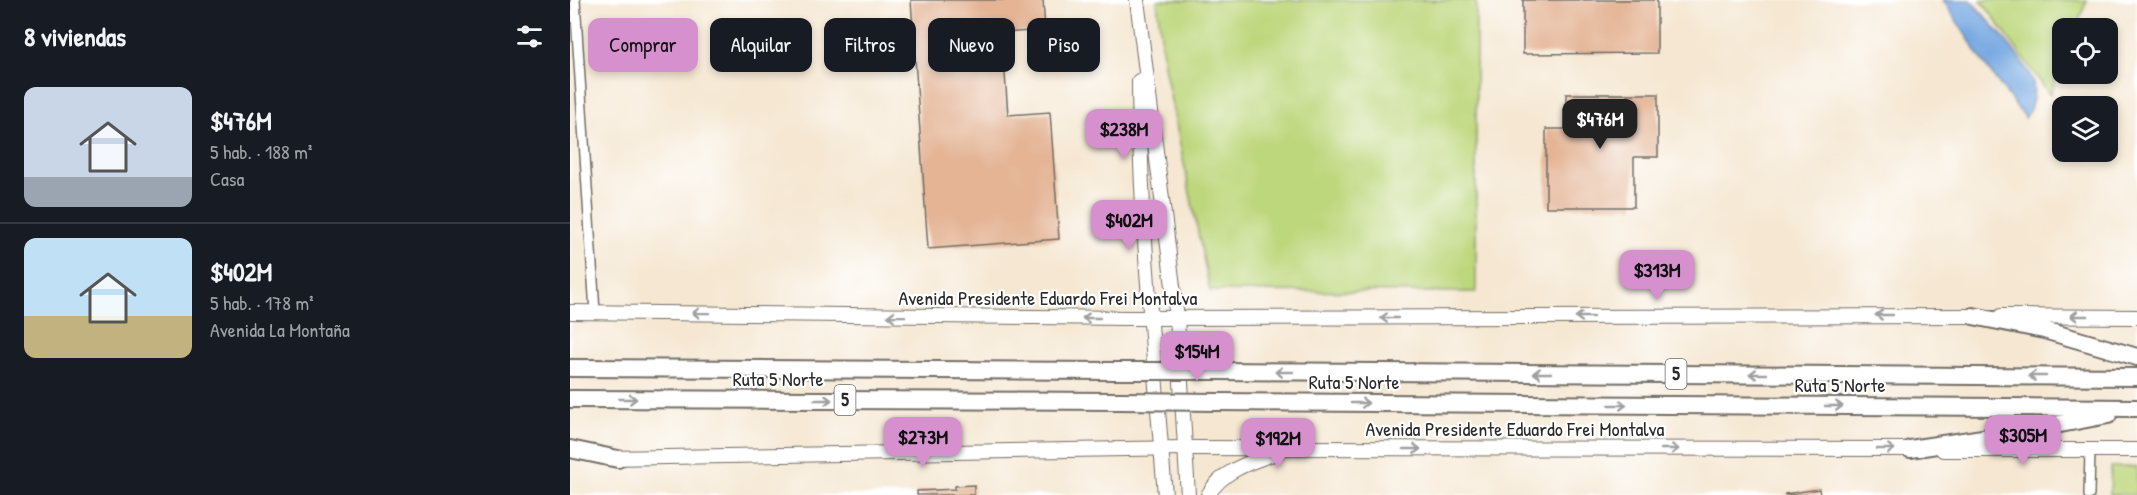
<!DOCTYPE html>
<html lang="es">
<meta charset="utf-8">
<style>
:root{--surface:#171b24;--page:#20242c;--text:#f1f3f6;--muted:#9ea1a6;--line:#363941;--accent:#d690ce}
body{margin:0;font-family:"Patrick Hand",sans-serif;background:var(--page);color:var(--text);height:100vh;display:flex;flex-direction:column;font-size:22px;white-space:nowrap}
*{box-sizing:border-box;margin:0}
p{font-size:20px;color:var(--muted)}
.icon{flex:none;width:33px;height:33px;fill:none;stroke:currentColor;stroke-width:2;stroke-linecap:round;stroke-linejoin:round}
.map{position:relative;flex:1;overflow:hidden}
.panel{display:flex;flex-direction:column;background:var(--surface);width:570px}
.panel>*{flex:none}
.guide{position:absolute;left:18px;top:18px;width:570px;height:54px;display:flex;gap:12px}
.tools{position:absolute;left:1482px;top:18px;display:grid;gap:12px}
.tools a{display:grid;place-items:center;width:66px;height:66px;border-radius:12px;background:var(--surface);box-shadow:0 3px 9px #0003;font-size:30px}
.price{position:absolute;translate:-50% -51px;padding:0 14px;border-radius:12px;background:var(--accent);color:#111;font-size:20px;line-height:39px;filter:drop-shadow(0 2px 3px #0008)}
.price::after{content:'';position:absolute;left:50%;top:36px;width:18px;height:14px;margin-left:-9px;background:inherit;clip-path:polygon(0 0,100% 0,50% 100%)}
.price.on{background:#222;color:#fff}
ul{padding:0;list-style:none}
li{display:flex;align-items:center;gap:18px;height:150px;padding:0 24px}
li+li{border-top:2px solid var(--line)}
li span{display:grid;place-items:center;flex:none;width:168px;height:120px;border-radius:12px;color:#555}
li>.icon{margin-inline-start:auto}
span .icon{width:72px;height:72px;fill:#fffc;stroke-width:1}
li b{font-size:26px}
h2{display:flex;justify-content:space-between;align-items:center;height:72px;padding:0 24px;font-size:26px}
.tag{padding:0 21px;border-radius:12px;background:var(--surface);box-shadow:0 3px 9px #0003;font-size:21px;line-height:54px}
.tag.on{background:var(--accent);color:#111}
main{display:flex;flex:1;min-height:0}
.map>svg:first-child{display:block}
.green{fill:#bdd77c;stroke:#748154;stroke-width:1.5}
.water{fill:#77a8e2;stroke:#516a86;stroke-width:1.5}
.building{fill:#e4b494}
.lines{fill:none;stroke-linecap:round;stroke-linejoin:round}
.street-casing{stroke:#726d65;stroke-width:12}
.secondary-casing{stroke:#726d65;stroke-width:16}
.highway-casing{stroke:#726d65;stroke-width:20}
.street{stroke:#fff;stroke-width:9}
.secondary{stroke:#fff;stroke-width:14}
.highway{stroke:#fff;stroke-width:16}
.highway-bridge-casing{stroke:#726d65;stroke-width:20;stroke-linecap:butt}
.highway-bridge{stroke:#fff;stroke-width:16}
.oneway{stroke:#a0a0a0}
.labels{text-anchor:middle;stroke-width:4.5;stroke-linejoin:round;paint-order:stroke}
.shield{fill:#fff;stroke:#6b6b6b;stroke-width:1.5}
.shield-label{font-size:18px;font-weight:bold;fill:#2b2b2b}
.street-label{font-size:20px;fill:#2b2b2b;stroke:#fff}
</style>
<main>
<section class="panel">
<h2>8 viviendas<svg class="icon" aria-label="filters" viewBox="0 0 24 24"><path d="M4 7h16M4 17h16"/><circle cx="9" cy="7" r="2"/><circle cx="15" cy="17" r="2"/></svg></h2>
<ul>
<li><span style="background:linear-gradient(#c9d6e8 75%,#9aa5b1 0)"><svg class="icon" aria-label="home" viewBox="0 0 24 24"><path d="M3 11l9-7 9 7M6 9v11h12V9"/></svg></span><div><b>$476M</b><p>5 hab. · 188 m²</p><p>Casa</p></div></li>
<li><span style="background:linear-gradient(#bfe0f5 65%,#c2b280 0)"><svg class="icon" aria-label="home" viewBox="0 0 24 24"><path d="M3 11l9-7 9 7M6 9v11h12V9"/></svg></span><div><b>$402M</b><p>5 hab. · 178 m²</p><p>Avenida La Montaña</p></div></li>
</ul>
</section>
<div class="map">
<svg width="1567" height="495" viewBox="0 0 1567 495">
<rect width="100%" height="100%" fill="#fff"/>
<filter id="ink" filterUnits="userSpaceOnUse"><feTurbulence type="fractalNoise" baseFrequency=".0167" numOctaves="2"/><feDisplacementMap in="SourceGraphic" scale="12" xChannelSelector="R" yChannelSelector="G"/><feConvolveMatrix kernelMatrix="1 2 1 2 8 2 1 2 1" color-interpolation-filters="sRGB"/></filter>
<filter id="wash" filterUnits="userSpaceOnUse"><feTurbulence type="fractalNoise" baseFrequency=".008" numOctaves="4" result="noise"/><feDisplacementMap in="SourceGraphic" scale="24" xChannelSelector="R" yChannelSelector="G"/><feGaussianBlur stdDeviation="1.35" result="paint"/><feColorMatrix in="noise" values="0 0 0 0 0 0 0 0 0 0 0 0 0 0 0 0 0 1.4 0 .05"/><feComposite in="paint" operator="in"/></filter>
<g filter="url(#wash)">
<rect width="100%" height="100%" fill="#f5e7d1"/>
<g class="green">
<path d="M587 0H906V292L640 291 594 66Z"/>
<path d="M1411 0H1517L1506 28H1492V63L1480 95Z"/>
<path d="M1541 467H1567V495H1540Z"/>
</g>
<path class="water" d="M1373 0H1400C1415 16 1458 63 1463 83 1465 93 1462 110 1455 118L1418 69Z"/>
<g id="blocks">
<g class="building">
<path d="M341 0H473L475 30 432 33 438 115 480 112 489 239 358 249Z"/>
<path d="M953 0H1087V53L953 54Z"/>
<path d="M996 94H1088V157H1064V207H976V129H996Z"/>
<path d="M404 485V495H347V491L385 489V486Z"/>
<path d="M1249 489 1250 495H1215V494Z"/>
</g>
</g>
</g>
<g filter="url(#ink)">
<use href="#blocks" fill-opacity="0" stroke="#726d65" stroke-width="1.5"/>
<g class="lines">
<defs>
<g id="street">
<path d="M5 0 25 312"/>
<path d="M1519 495 1520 450"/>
</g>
<g id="secondary">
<path d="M567 0 607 318 618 495"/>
<path d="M569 81C570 220 584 357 595 495"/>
<path d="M0 312 559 318 1412 316"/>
<path d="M1431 316 1567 317"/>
<path d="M1373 450H1567"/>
<path d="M38 458 615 448 1351 449"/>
<path d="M638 495C653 469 682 462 708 452"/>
</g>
<g id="highway">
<path d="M1403 316 1474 330 1567 357"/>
<path d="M0 368 548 371"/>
<path d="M645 371 1567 377"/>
<path d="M0 399 550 401"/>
<path d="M647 402 1567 408"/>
<path d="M0 449 48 459"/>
<path d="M1340 449 1426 436 1538 415"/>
</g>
</defs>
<use href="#street" class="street-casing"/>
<use href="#secondary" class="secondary-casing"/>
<use href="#highway" class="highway-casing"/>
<use href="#street" class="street"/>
<use href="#secondary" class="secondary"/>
<use href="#highway" class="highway"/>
<defs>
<g id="highway-bridge">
<path d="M548 371H645"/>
<path d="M550 401 647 402"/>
</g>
</defs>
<use href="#highway-bridge" class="highway-bridge-casing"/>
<use href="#highway-bridge" class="highway-bridge"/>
</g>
<defs><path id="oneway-shaft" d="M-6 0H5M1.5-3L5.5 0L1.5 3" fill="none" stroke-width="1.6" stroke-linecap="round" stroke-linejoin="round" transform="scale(1.5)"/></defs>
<g class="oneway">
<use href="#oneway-shaft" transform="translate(131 313) rotate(-179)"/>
<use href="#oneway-shaft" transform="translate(1314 315) rotate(180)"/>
<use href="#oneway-shaft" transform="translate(326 316) rotate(-179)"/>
<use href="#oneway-shaft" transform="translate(1509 316) rotate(180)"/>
<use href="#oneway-shaft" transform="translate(1014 317) rotate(180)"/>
<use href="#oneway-shaft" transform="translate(521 318) rotate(-180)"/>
<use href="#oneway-shaft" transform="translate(819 318) rotate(180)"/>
<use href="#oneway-shaft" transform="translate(714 372) rotate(-180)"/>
<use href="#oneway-shaft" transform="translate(972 373) rotate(-180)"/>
<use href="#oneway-shaft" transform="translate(1188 374) rotate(-180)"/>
<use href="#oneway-shaft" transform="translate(1467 376) rotate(-180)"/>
<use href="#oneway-shaft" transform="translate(58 399)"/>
<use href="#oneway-shaft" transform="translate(253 400)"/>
<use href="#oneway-shaft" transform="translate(790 403)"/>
<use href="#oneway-shaft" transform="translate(1048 405)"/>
<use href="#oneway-shaft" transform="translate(1264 406)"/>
<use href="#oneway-shaft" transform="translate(842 449)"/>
<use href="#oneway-shaft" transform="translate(1100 449)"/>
<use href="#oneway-shaft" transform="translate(1316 449)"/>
</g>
</g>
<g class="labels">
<g class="shield">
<rect x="1095.5" y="359" width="21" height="30" rx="4.5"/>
<rect x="264.5" y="385" width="21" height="30" rx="4.5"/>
</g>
<g class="shield-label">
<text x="1106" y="380">5</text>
<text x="275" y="406">5</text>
</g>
<g class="street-label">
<text x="478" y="305">Avenida Presidente Eduardo Frei Montalva</text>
<text x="208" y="386">Ruta 5 Norte</text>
<text x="784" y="389">Ruta 5 Norte</text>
<text x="1270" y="392">Ruta 5 Norte</text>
<text x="945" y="436">Avenida Presidente Eduardo Frei Montalva</text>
</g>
</g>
</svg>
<div class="tools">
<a><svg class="icon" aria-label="locate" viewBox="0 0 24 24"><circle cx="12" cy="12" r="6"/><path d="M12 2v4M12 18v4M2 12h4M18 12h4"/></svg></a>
<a><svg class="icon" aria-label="layers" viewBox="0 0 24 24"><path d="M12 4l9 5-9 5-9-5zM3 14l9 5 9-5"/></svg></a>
</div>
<b class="price on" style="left:1030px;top:150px">$476M</b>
<b class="price" style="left:554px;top:160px">$238M</b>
<b class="price" style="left:559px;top:251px">$402M</b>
<b class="price" style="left:1087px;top:301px">$313M</b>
<b class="price" style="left:627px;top:382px">$154M</b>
<b class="price" style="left:1453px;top:466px">$305M</b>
<b class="price" style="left:353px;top:468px">$273M</b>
<b class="price" style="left:708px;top:469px">$192M</b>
<div class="guide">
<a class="tag on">Comprar</a>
<a class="tag">Alquilar</a>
<a class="tag">Filtros</a>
<a class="tag">Nuevo</a>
<a class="tag">Piso</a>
</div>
</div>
</main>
